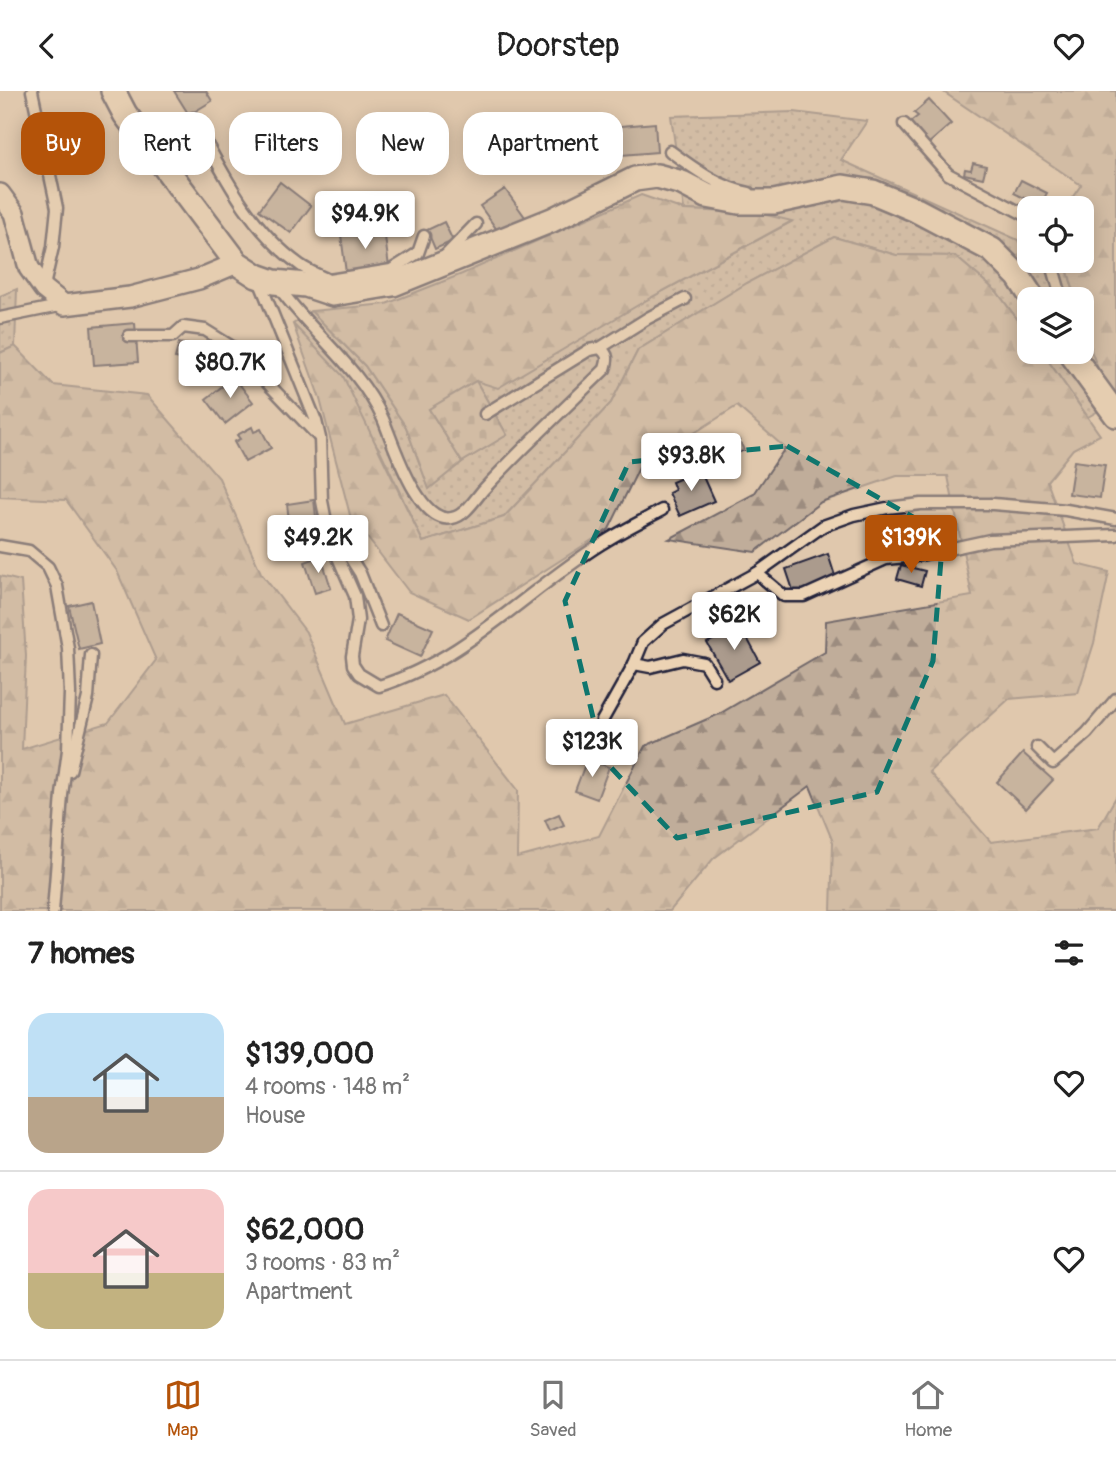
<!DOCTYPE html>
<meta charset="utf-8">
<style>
:root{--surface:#fff;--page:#f2f2f2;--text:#222;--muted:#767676;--line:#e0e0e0;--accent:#b45309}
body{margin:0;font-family:Pangolin,sans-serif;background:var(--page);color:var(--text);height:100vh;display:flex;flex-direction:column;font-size:26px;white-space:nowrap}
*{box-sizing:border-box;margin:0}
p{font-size:23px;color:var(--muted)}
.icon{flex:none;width:38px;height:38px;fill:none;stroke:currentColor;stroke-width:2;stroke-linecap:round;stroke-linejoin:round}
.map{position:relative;height:820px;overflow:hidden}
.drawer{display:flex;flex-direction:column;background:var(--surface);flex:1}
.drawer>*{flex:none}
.guide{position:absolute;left:21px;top:21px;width:700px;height:63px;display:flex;gap:14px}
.controls{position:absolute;left:1017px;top:105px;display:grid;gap:14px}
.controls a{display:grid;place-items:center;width:77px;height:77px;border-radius:14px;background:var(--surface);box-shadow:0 4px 18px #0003;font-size:35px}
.price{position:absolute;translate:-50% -60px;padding:0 16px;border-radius:7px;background:#fff;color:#222;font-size:23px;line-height:46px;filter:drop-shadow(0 2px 4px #0008)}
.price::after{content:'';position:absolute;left:50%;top:42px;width:21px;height:16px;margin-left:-10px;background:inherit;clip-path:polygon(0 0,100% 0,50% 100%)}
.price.on{background:var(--accent);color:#fff}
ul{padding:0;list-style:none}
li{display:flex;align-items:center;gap:21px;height:175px;padding:0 28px}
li+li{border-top:2px solid var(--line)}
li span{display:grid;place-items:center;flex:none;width:196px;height:140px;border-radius:21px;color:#555}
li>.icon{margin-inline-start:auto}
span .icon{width:84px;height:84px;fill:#fffc;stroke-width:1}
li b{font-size:30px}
h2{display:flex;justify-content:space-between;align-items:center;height:84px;padding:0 28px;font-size:30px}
.tag{padding:0 24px;border-radius:21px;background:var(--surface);box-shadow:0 4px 18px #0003;font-size:24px;line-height:63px}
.tag.on{background:var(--accent);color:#fff}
header{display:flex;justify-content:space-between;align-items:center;height:91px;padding:0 28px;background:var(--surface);font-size:32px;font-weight:600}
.tab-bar{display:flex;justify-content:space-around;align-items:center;height:98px;border-top:2px solid var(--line);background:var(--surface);font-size:19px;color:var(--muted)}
.tab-bar a{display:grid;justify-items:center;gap:4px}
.tab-bar .on{color:var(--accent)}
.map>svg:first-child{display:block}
.grass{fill:url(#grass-dots);stroke:#71686a;stroke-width:2}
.forest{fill:url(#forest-firs);stroke:#71686a;stroke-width:2}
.cemetery{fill:url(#cemetery-stones);stroke:#71686a;stroke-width:2}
.building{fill:#ab9b8d;stroke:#22223b;stroke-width:2}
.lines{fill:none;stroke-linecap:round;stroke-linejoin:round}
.service-casing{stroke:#22223b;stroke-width:15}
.minor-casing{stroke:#22223b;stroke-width:24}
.tertiary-casing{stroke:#22223b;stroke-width:28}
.service{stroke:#ecd3b4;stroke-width:10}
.minor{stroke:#ecd3b4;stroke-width:19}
.tertiary{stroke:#ecd3b4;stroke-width:23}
.marked{fill:none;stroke:#0f766e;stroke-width:5;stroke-dasharray:14 9;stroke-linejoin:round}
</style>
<header><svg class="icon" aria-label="back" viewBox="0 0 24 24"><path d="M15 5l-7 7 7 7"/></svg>Doorstep<svg class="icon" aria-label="heart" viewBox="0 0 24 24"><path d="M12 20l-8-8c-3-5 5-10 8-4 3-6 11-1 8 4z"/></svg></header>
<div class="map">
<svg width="1116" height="820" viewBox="0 0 1116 820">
<defs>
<pattern id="grass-dots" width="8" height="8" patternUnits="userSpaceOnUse" patternTransform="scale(1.75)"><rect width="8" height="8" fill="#c0ad9a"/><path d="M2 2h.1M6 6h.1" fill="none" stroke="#9c8c7f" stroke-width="1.8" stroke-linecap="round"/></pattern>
<pattern id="forest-firs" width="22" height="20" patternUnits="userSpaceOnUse" patternTransform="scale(1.75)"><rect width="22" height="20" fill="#c0ad9a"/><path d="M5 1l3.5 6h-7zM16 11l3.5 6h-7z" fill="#9c8c7f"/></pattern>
<pattern id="cemetery-stones" width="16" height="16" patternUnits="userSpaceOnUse" patternTransform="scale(1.75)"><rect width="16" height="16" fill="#c0ad9a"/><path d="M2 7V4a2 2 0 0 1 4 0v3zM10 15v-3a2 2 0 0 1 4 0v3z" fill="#9c8c7f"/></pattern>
</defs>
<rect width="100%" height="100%" fill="#e0c8ad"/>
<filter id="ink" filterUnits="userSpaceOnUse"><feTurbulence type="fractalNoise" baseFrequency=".0143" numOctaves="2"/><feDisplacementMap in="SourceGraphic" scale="14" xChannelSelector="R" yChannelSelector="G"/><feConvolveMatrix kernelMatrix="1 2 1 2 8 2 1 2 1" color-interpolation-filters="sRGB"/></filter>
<g filter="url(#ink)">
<g class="grass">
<path d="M794 21 867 30 841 69 1029 154V170L1065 171 1076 208H1029V244L997 201 955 165 896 164 834 146 747 192 638 259 611 312 504 426 423 451 380 359 293 233 311 220 365 275 406 336 429 397 462 371 507 344 476 290 650 207 791 131 758 122 684 119 671 25Z"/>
<path d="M17 198 15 255 0 262V205Z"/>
<path d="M1082 226 1093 264 1115 310 1088 326 1042 261H1082Z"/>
</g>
<g class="forest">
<path d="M942 0H1116V310C1097 283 1082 242 1082 208H1076L1065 170H1082V117H1065L1081 94Z"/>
<path d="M641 104 684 119 758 122 792 130 650 207 498 297 476 290 429 318 462 371 429 398 406 336 365 275 311 220 386 213 462 183Z"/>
<path d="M834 146 896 164 955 165 997 201 1029 244V261H1042L1100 344 1073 358 1047 390 1077 473 1109 481 1094 552 1078 602 1009 608 929 681 991 751 1098 737 1116 706V820H831L833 751 810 695 713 768 670 820H609L605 816 598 820H0V485L21 490 26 565 22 658 108 632 156 569 117 480 66 409 0 406V262L15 255 53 294 147 304 219 387 261 482 306 541 345 633 444 604 518 699 517 767 599 745 645 655 719 623 825 561 826 530 972 505 948 385H897L821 411 755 461 669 448 754 403 785 357 737 315 639 377 609 438 469 528 409 501 350 424 320 308 293 233 343 285 423 451 504 426 611 312 638 259 747 192Z"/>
</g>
<path class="cemetery" d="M476 290 507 344 462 371 429 318Z"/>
<g class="building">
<path d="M174 0H206L212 10 189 24Z"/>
<path d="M929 9 951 33 928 53 909 32 918 25 914 22Z"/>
<path d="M655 32 657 61 622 64 621 35Z"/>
<path d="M261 39 269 52 252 62 244 50Z"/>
<path d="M973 72 986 75 983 87 964 83 965 78 971 79Z"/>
<path d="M1021 89 1047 102 1040 115 1014 102Z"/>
<path d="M280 91 311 115 291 142 259 119Z"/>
<path d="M505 98 525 126 500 143 480 115Z"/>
<path d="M444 131 453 150 435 158 427 139Z"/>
<path d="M384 138 389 176 346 182 341 144Z"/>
<path d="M135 232 138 271 94 274 91 236Z"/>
<path d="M179 252 194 255 191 270 175 267Z"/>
<path d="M234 286 253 311 225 333 206 308Z"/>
<path d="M252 336 254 341 261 338 271 357 245 371 234 351 240 348 237 344Z"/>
<path d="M739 349 744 359 731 365 726 354Z"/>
<path d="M1074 370 1105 374 1100 407 1069 403Z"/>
<path d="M700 379 714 410 680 425 669 402 675 399 672 391Z"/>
<path d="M314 409 317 434 290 438 287 413Z"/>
<path d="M828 463 836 488 794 502 786 478Z"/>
<path d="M321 465 331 497 315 502 305 471Z"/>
<path d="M901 474 925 480 921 495 897 488Z"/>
<path d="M91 510 100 553 79 558 69 515Z"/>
<path d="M397 522 433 538 420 566 385 550Z"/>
<path d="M740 534 760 571 728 589 707 552Z"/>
<path d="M1023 662 1053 689 1026 718 997 691Z"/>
<path d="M587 668 609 676 597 708 575 700Z"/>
<path d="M559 723 564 734 550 740 545 729Z"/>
</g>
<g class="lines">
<defs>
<g id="service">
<path d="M32 0 57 117 53 156 44 195"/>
<path d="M193 27C222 80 248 137 300 174 308 180 319 184 328 189"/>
<path d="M904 33 948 83 1029 126"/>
<path d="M670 60C693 77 720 97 749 102"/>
<path d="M445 165 476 133"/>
<path d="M1051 170 1062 208"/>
<path d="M259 189 316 330 320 347 322 410 329 446 355 505 358 529 352 565 353 574 359 583 379 595C465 569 527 499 601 453 621 440 642 430 662 419"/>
<path d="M323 190 391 179 418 162 424 145"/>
<path d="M277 194C310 241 359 275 383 328 393 351 418 434 452 427 465 425 475 408 483 399 522 357 564 318 605 278 608 268 609 264 600 257L589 259 485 323"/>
<path d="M0 227 64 214"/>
<path d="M129 245H173L183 236 205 239 234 257 319 346"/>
<path d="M600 257 648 227 685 208"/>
<path d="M331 432 337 446 360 482 381 535"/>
<path d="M0 455 29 460 48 476 57 495 68 557 70 602 68 659 62 704 53 820"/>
<path d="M757 482 784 505H804L886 468 916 465 990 449 1116 444"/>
<path d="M634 573 650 576 683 568 704 572 714 588"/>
<path d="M1037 656 1053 672 1087 642 1116 608"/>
<path d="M601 663 607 647 602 630 634 573 643 551 663 533 757 482 823 435 854 424 887 417 921 413H993L1066 419 1116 428"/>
<path d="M70 680 88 606 91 564"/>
</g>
<path id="minor" d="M0 103 14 122 29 177 44 198 64 214 130 206 199 188 237 172"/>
<g id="tertiary">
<path d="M113 0 125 23 237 172 257 185 274 191 306 194 333 203 393 193 552 129 635 88 657 85 682 92 707 105 739 111H774L843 96 873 101 916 119 992 159 1018 185 1033 208"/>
<path d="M1070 261 1116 324"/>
</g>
</defs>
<use href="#service" class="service-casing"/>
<use href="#minor" class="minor-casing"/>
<use href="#tertiary" class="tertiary-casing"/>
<use href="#service" class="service"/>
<use href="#minor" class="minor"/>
<use href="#tertiary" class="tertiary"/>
</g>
</g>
<path d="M0 0H1116V820H0ZM787 355 943 443 933 570 877 701 677 747 603 668 565 510 629 371Z" fill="#e0c8ad" fill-opacity=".55" fill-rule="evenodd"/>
<path class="marked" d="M787 355 943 443 933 570 877 701 677 747 603 668 565 510 629 371Z"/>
</svg>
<div class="controls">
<a><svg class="icon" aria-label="locate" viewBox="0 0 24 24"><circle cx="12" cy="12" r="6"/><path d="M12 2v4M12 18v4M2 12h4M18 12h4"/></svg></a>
<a><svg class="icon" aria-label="layers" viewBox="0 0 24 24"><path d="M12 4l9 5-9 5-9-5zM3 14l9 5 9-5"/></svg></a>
</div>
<b class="price" style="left:365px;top:160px">$94.9K</b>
<b class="price" style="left:230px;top:309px">$80.7K</b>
<b class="price" style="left:691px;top:402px">$93.8K</b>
<b class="price" style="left:318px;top:484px">$49.2K</b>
<b class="price on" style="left:911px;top:484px">$139K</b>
<b class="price" style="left:734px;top:561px">$62K</b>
<b class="price" style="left:592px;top:688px">$123K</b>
<div class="guide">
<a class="tag on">Buy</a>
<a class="tag">Rent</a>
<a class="tag">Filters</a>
<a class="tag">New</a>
<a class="tag">Apartment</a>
</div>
</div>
<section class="drawer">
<h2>7 homes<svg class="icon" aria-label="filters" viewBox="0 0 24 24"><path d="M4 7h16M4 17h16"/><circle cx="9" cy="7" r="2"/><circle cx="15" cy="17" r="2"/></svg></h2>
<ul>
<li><span style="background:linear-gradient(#bfe0f5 60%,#b9a48a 0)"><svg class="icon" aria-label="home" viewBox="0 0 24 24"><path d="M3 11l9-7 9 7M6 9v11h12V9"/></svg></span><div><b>$139,000</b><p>4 rooms · 148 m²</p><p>House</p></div><svg class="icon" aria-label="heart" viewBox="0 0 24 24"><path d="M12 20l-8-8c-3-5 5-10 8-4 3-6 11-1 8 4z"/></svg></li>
<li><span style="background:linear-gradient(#f6c9c9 60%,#c2b280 0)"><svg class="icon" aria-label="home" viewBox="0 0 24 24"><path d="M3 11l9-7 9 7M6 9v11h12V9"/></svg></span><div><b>$62,000</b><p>3 rooms · 83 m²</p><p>Apartment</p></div><svg class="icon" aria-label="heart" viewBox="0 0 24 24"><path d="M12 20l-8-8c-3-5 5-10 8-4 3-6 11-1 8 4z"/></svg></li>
</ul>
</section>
<nav class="tab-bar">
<a class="on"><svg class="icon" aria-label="map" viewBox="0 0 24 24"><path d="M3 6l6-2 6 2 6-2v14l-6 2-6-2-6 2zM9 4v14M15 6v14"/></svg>Map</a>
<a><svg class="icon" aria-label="saved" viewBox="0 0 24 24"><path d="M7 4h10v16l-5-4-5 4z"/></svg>Saved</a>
<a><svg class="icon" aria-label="home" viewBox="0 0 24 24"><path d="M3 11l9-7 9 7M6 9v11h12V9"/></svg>Home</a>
</nav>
